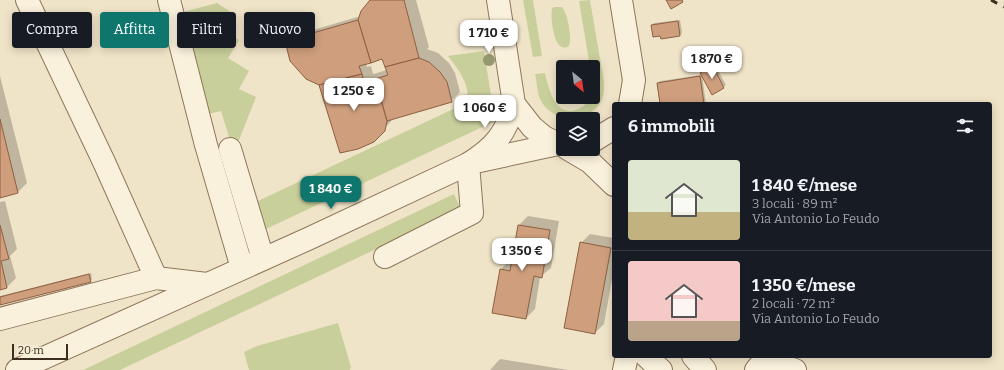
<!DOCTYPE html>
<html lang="it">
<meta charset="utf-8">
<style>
:root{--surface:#171b24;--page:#242831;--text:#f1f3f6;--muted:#9ea1a6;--line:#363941;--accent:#0f766e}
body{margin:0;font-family:Bitter,serif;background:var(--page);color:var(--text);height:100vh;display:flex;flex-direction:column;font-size:15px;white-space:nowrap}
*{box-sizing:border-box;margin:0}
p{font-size:13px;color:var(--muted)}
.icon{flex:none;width:22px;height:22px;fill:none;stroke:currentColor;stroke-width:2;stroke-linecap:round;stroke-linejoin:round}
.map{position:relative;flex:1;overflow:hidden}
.sheet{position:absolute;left:612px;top:102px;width:380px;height:256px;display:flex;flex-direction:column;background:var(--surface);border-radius:4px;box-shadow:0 2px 10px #0003}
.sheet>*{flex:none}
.banner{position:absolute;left:12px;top:12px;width:380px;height:36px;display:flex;gap:8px}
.needle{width:26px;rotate:151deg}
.controls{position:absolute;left:556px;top:60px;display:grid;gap:8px}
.controls a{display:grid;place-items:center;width:44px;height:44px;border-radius:4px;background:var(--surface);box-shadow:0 2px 10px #0003;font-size:20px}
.scale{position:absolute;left:12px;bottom:10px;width:56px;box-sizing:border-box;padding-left:4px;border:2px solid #3d2e20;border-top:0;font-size:11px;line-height:14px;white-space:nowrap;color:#3d2e20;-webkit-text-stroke:3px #f7eed8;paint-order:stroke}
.price{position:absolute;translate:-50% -34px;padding:0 9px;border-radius:8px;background:#fff;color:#222;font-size:13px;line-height:26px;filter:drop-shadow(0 1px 2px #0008)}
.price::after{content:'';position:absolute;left:50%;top:24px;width:12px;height:9px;margin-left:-6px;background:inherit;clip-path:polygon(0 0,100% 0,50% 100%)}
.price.active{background:var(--accent);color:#fff}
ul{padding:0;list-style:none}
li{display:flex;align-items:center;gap:12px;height:100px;padding:0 16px}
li+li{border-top:1px solid var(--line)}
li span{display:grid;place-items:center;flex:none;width:112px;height:80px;border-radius:4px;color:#555}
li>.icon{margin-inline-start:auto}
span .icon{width:48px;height:48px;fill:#fffc;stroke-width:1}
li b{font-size:17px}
h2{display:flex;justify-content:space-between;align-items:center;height:48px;padding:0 16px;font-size:17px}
.pill{padding:0 14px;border-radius:4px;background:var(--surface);box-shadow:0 2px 10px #0003;font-size:14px;line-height:36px}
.pill.active{background:var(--accent);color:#fff}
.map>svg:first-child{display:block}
.green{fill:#c9cf9b}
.shadow{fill:#0003;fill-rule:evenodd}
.building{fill:#cf9f7d;stroke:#8d5f41}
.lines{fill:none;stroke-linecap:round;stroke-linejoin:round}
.minor-casing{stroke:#8d765c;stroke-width:24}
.minor{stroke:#faf1dc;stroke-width:22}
.rail{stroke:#3d2e20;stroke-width:3;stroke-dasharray:7 7;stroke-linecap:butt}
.tree{fill:#96986f}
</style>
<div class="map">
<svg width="1004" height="370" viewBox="0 0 1004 370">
<rect width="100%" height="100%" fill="#f0e4c8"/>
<g class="green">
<path d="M523 0H533L542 56 533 57Z"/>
<path d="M590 0 604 82C604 89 604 97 600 103 587 125 550 122 540 99 537 92 537 82 535 74L545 73C549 90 556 122 582 107 586 105 589 99 593 97V67H590L579 1Z"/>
<path d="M217 3 232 13 222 28 239 40 228 58 249 71 239 89 256 97 239 140H230L221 111 208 114 183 12Z"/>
<path d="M555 7H562C568 14 572 38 569 46 554 56 550 18 552 8Z"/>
<path d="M484 51 495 121 266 229 258 201 466 103C472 86 458 69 448 56Z"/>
<path d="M454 194 461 209 120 370H83Z"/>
<path d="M338 323 351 367 350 370H249L244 352 257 346Z"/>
</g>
<g class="shadow">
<path d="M371 0H416L429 47 427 49 438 53 449 63 455 73 460 92 451 101 394 118 373 141 319 84 286 42 292 36 361 16ZM383 58 387 70 373 74 371 66 367 67 366 63Z"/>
<path d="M680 20 682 33 680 35 652 25 654 23Z"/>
<path d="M715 65 726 85 712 93 701 73Z"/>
<path d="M702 75 706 104H661L658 83 660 81Z"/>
<path d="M0 76 27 183 18 192 0 197Z"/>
<path d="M5 201 17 249 10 256 16 278 7 287 0 289V202Z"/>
<path d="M528 216 559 221 551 268 540 277 535 309 526 318 501 269 510 260 513 261 519 225Z"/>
<path d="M590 234 614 238V268L604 324 595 333 581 243Z"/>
<path d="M91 273 92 279 90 281 0 304V296Z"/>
<path d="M500 359 568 370H490Z"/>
</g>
<g class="building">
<path d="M370 0H404L419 58 385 67 382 59 371 63 358 20 361 11Z"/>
<path d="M666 0H682L683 2 671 9Z"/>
<path d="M358 20 371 63 359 66 362 74 319 85 306 79 290 61 285 41Z"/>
<path d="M678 21 680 36 661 39 660 36 653 37 651 25Z"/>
<path d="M419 58 429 62 440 72 447 82 452 102 387 121 375 79 388 75 385 67Z"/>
<path d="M713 66 724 88 712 95 700 73Z"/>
<path d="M362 74 364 82 375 79 387 121 385 131 374 142 358 149 340 153 319 85Z"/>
<path d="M700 76 704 104H660L657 83Z"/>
<path d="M0 119 18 193 0 198Z"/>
<path d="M0 225 9 259 1 261 7 288 0 290Z"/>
<path d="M518 225 550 230 542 278 534 276 526 319 492 313 500 269 510 271Z"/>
<path d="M580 242 611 248 595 334 564 328Z"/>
<path d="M89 274 91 282 0 305V297Z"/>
</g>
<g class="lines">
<defs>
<g id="minor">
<path d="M27 0 104 162 156 278"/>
<path d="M169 0 206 145 242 268"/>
<path d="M498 0 514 104 532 127 544 137 563 146"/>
<path d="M621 0 634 80 630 104"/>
<path d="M593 141 614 128"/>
<path d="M230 149 263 259"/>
<path d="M568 149 590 162 614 185"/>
<path d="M475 162 558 144"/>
<path d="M385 257 472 213 468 164"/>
<path d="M0 319 156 278 207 284"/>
<path d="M646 356 661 370"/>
<path d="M693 356 705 370"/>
<path d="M17 370 310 238 468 164C494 148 506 134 514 104"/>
<path d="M624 370 627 356"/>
<path d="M756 370 763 362H772L795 370"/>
</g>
</defs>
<use href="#minor" class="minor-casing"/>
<use href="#minor" class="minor"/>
<path class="rail" d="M991 0 1004 7"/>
</g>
<circle class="tree" cx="489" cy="60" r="6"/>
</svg>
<div class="controls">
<a><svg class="needle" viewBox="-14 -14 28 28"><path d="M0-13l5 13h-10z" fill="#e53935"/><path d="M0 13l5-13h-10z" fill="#9ea1a6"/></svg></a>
<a><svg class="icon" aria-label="layers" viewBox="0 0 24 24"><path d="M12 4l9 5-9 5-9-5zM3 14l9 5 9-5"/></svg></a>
</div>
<div class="scale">20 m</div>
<b class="price" style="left:489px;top:54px">1 710 €</b>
<b class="price" style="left:712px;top:80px">1 870 €</b>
<b class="price" style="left:354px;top:112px">1 250 €</b>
<b class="price" style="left:485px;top:129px">1 060 €</b>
<b class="price active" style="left:331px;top:210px">1 840 €</b>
<b class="price" style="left:522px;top:272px">1 350 €</b>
<div class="banner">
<a class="pill">Compra</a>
<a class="pill active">Affitta</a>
<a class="pill">Filtri</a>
<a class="pill">Nuovo</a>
</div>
<section class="sheet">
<h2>6 immobili<svg class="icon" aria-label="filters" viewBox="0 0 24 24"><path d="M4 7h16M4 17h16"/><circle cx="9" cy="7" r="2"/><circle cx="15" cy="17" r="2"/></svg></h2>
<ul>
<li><span style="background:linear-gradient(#dfe7d0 65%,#c2b280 0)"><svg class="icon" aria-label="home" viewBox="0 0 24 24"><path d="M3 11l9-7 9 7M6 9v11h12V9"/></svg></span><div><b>1 840 €/mese</b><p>3 locali · 89 m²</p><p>Via Antonio Lo Feudo</p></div></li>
<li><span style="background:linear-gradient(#f6c9c9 75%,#b9a48a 0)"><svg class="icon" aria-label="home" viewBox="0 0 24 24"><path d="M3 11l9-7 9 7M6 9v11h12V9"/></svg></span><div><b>1 350 €/mese</b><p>2 locali · 72 m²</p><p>Via Antonio Lo Feudo</p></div></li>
</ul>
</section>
</div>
